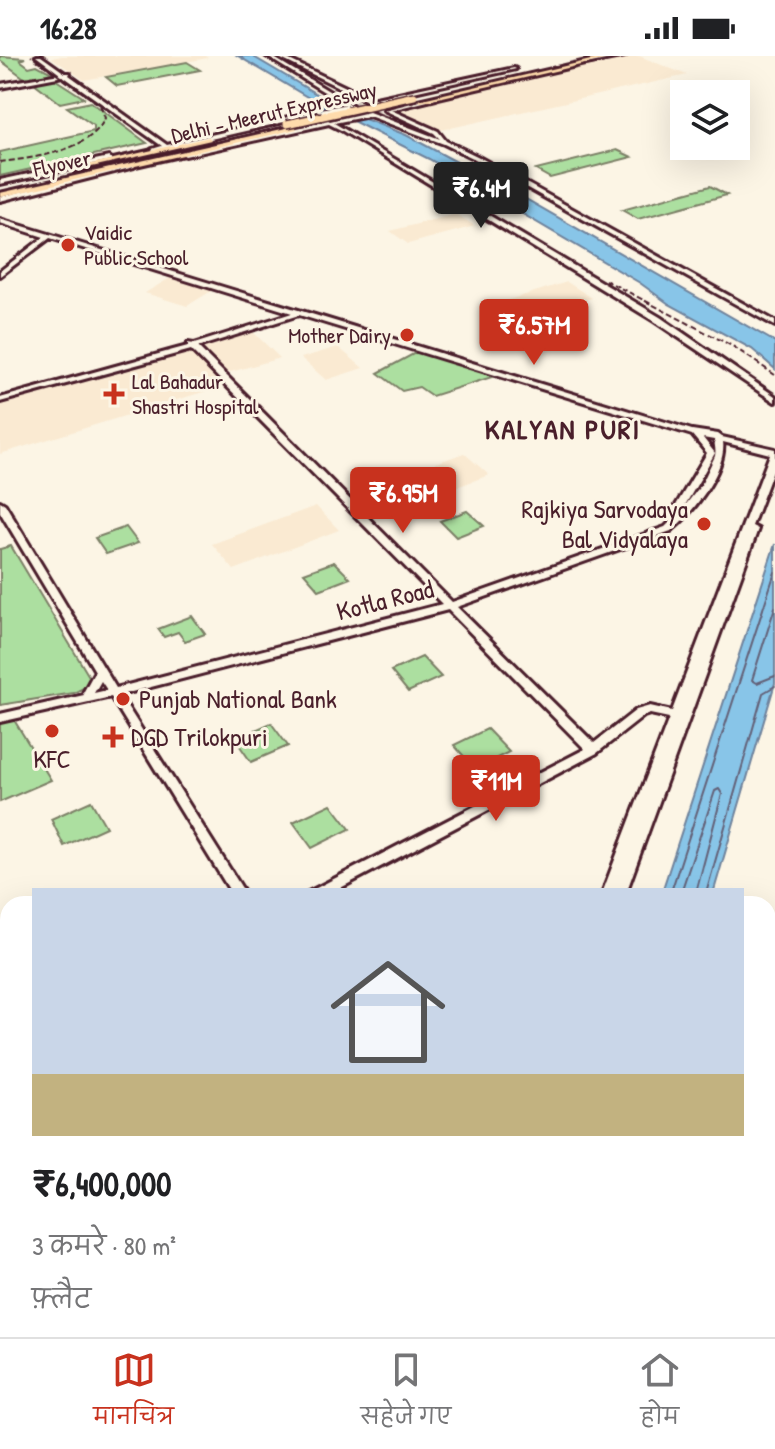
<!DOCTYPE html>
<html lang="hi">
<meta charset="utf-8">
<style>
:root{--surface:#fff;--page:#f6f6f6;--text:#202124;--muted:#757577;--line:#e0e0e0;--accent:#c8321e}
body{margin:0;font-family:"Patrick Hand","Playpen Sans Deva",sans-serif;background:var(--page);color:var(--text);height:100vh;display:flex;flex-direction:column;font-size:30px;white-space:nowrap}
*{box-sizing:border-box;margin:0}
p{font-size:26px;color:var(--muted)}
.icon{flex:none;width:44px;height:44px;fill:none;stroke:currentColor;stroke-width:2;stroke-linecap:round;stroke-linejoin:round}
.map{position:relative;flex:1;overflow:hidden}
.sheet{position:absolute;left:0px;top:840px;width:776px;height:442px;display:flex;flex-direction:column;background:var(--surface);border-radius:24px 24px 0 0;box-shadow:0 8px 32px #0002}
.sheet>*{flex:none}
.buttons{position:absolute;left:670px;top:24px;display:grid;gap:16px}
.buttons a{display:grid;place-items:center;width:80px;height:80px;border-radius:0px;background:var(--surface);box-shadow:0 8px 32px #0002;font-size:40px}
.price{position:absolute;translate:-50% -68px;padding:0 18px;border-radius:8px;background:var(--accent);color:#fff;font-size:26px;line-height:52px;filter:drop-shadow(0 2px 4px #0008)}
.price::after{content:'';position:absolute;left:50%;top:48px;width:24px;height:18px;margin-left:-12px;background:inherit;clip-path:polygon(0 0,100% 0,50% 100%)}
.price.active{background:#222;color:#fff}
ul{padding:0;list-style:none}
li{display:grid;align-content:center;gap:16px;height:424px;padding:0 32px}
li+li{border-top:2px solid var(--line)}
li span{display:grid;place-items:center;height:248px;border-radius:0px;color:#555}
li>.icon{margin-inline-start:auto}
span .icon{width:144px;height:144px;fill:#fffc;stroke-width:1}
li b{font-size:34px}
.status{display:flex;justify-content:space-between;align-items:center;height:56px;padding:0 40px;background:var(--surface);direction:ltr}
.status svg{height:22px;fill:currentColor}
.menu{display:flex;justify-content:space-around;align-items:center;height:112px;border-top:2px solid var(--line);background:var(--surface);font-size:22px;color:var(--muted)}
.menu a{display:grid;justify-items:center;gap:4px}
.menu .active{color:var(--accent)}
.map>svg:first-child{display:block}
.built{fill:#faead2}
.green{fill:#acdfa0;stroke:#7b7f66;stroke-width:2}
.water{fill:#88c5e8;stroke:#6f839c;stroke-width:2}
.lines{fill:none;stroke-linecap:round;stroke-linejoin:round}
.shore{stroke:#636177;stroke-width:2}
.stream{stroke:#6f839c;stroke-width:2}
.secondary-tunnel{stroke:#d8cac0;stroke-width:5;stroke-dasharray:5 3;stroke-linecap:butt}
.secondary-casing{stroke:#4a1f2b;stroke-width:6}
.highway-casing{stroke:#4a1f2b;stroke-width:6}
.secondary{fill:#fcf5e5;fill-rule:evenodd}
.highway{fill:#fedbac;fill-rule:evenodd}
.rail{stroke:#4a1f2b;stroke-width:2;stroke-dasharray:6 3;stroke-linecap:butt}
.secondary-bridge-casing{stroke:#4a1f2b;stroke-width:8;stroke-linecap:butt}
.highway-bridge-casing{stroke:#4a1f2b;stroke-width:10;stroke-linecap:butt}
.secondary-bridge{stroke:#fcf5e5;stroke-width:5}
.highway-bridge{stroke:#fedbac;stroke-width:7}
.poi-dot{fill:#c8321e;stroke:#fcf5e5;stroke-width:3}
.labels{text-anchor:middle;stroke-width:6;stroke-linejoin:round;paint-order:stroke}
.far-street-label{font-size:22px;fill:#4a1f2b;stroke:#fcf5e5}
.far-poi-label{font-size:22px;fill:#4a1f2b;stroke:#fcf5e5;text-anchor:start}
.poi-label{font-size:26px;fill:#4a1f2b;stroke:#fcf5e5;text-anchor:start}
.street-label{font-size:26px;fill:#4a1f2b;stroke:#fcf5e5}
.far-district-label{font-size:28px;font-weight:bold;letter-spacing:2px;fill:#4a1f2b;stroke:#fcf5e5}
</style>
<div class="status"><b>16:28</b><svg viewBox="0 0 49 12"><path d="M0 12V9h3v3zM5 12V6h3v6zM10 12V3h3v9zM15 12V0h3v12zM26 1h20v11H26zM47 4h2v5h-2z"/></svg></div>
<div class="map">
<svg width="775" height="1281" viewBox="0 0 775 1281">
<rect width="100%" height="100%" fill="#fcf5e5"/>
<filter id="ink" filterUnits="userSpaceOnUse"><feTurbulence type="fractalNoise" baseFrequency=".0125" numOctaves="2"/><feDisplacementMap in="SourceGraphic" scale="16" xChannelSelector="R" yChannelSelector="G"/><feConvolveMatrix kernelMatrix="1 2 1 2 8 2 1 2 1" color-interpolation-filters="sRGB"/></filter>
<g filter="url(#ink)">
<g class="built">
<path d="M62 0H205L208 2 84 24 52 2Z"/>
<path d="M630 0H639L687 19 437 75 393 55Z"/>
<path d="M456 158 475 170 408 188 390 175Z"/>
<path d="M175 219 216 232 187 250 145 237Z"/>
<path d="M567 226 592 242 520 264 496 248Z"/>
<path d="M253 276 280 302 227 317 200 291Z"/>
<path d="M338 291 363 312 326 324 301 302Z"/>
<path d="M190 293 226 329 0 398V348Z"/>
<path d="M464 397 489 419 425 443 400 420Z"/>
<path d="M316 450 339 474 234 514 212 488Z"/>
</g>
<g class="green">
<path d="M0 0 25 2 20 4 29 11 37 9 54 18 27 24 0 4Z"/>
<path d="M187 6 200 14 117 30 106 21Z"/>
<path d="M53 22 84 42 60 47 33 26Z"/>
<path d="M91 46 147 87 0 120V96L94 75V70L67 51Z"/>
<path d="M617 94 632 101 550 122 536 114Z"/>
<path d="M710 130 727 139 638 163 622 154Z"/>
<path d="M417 296 495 320 432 340 419 331 402 335 378 317Z"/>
<path d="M467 455 484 470 456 481 440 465Z"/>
<path d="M126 471 138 487 106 498 95 482Z"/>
<path d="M11 490 93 627 74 637 0 649V493Z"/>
<path d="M334 506 350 522 319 534 304 517Z"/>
<path d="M192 560 205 578 185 585 178 576 164 581 158 573Z"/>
<path d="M422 601 441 621 408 636 391 615Z"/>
<path d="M14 664 51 724 0 746V667Z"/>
<path d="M271 667 288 690 251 706 235 683Z"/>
<path d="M487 673 509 696 475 713 454 689Z"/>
<path d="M91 745 106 771 64 790 51 763Z"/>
<path d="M331 748 350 773 312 792 293 766Z"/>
</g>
<g class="water">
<path d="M238 0H252L347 56 406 79 517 138 775 286V313L752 293 669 248 640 227 429 103 331 54 322 53 324 51Z"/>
<path d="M775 488V627L710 848H658Z"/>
<path d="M775 1161V1281H752L753 1274H768V1197Z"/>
</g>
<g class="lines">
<g class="shore">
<path d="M775 551 752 624 757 627 775 620"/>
<path d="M667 848 775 516"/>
<path d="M677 848 715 735 719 733 722 738 693 848"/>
<path d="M703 848 763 637 775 630"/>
</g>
<path class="stream" d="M0 123 14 119"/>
<path class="secondary-tunnel" d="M353 45 382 58"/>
<defs>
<g id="secondary">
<path d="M36 0H41L65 17H70L69 19 167 89 310 56 315 57 330 65 369 56 440 83 434 77 384 54 436 41V43L391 54 438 75 446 85 479 101 775 265V270L475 103 444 88 369 60 334 67 660 261 775 340V346L654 265 341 74 329 68 185 100 182 98 324 66 310 60 154 96 152 93 162 90 63 20 0 32V28L60 18Z"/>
<path d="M266 0H271L352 49 347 50Z"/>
<path d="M275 0H281L371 43 514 12 516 13 369 46Z"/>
<path d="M615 0H625L586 8 584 7Z"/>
<path d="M109 101 112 103 111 104 0 128V124Z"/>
<path d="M132 108 135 110 134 111 0 145V141Z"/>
<path d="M0 163 692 374 718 378 722 381 775 393V409L752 470 758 473 622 848H598L669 662 650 658 644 660 597 697 310 848H291L293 844 585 693 448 554 120 639 252 848H238L111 641 0 666V658L84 639 83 637 95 615 0 456V445L5 448 116 632 442 548 191 294 0 346V342L173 294 188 290V287L194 288 292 257 50 182 0 220V215L44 181 0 167ZM299 259 692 379 707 397 672 456 678 458 665 471 452 546 198 291ZM703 382 714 384C715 390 716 395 715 400L701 429 684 451 715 397ZM723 386 770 398 672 655 650 650 636 654 594 687 457 551 671 475C692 458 727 414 723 386ZM101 625 107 634 94 637Z"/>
<path d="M8 992V1006L0 1010V996Z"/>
<path d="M431 1274H463L461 1281H429Z"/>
</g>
<g id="highway">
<path d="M608 0H619L421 46 418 44Z"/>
<path d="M295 70 297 73 0 141V137Z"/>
<path d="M209 81 211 84 74 115 70 113Z"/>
</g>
</defs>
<use href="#secondary" class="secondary-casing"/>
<use href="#highway" class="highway-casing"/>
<use href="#secondary" class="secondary"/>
<use href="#highway" class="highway"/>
<g class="rail">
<path d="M0 106C33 102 90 96 105 62L100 49 31 0"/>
<path d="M605 224 734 291 775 319"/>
</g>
<defs>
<path id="secondary-bridge" d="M324 55 345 51"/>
<path id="highway-bridge" d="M287 68 414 40"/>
</defs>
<use href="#secondary-bridge" class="secondary-bridge-casing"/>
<use href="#highway-bridge" class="highway-bridge-casing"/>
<use href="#secondary-bridge" class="secondary-bridge"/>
<use href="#highway-bridge" class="highway-bridge"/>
</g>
</g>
<g class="poi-dot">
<circle cx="68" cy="189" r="8"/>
<circle cx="407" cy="279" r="8"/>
<path d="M110 326h8v8h8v8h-8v8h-8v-8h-8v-8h8z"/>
<circle cx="704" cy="468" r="8"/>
<circle cx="123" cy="643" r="8"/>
<circle cx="52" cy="675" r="8"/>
<path d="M109 669h8v8h8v8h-8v8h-8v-8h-8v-8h8z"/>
</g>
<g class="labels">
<g class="far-street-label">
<text transform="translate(274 56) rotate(-13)" y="8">Delhi - Meerut Expressway</text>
<text transform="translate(62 107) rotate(-12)" y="8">Flyover</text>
</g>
<g class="far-poi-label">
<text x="84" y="184">Vaidic<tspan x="84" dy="25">Public School</tspan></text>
<text x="391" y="287" text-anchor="end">Mother Dairy</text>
<text x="132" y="333">Lal Bahadur<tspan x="132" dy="25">Shastri Hospital</tspan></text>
</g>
<g class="poi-label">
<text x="688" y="462" text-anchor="end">Rajkiya Sarvodaya<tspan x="688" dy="30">Bal Vidyalaya</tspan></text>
<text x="139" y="652">Punjab National Bank</text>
<text x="131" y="690">DGD Trilokpuri</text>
<text x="52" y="712" text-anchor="middle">KFC</text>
</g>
<g class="street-label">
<text transform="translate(385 544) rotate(-14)" y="9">Kotla Road</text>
</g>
<g class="far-district-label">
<text x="563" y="383">KALYAN PURI</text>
</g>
</g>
</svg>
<div class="buttons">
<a><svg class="icon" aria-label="layers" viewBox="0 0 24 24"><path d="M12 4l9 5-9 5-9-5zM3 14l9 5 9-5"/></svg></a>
</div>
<b class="price active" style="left:481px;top:174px">₹6.4M</b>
<b class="price" style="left:534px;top:311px">₹6.57M</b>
<b class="price" style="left:403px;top:479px">₹6.95M</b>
<b class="price" style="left:496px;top:767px">₹11M</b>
<section class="sheet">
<ul>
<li><span style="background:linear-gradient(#c9d6e8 75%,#c2b280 0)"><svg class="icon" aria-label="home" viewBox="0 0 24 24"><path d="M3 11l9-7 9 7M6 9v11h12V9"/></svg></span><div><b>₹6,400,000</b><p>3 कमरे · 80 m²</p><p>फ़्लैट</p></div></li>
</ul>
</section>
</div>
<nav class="menu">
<a class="active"><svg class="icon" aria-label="map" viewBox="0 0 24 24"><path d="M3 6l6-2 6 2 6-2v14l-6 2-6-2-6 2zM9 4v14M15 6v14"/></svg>मानचित्र</a>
<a><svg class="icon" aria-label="saved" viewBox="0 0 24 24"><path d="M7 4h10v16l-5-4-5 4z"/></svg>सहेजे गए</a>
<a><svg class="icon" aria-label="home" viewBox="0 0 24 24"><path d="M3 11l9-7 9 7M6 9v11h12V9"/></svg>होम</a>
</nav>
